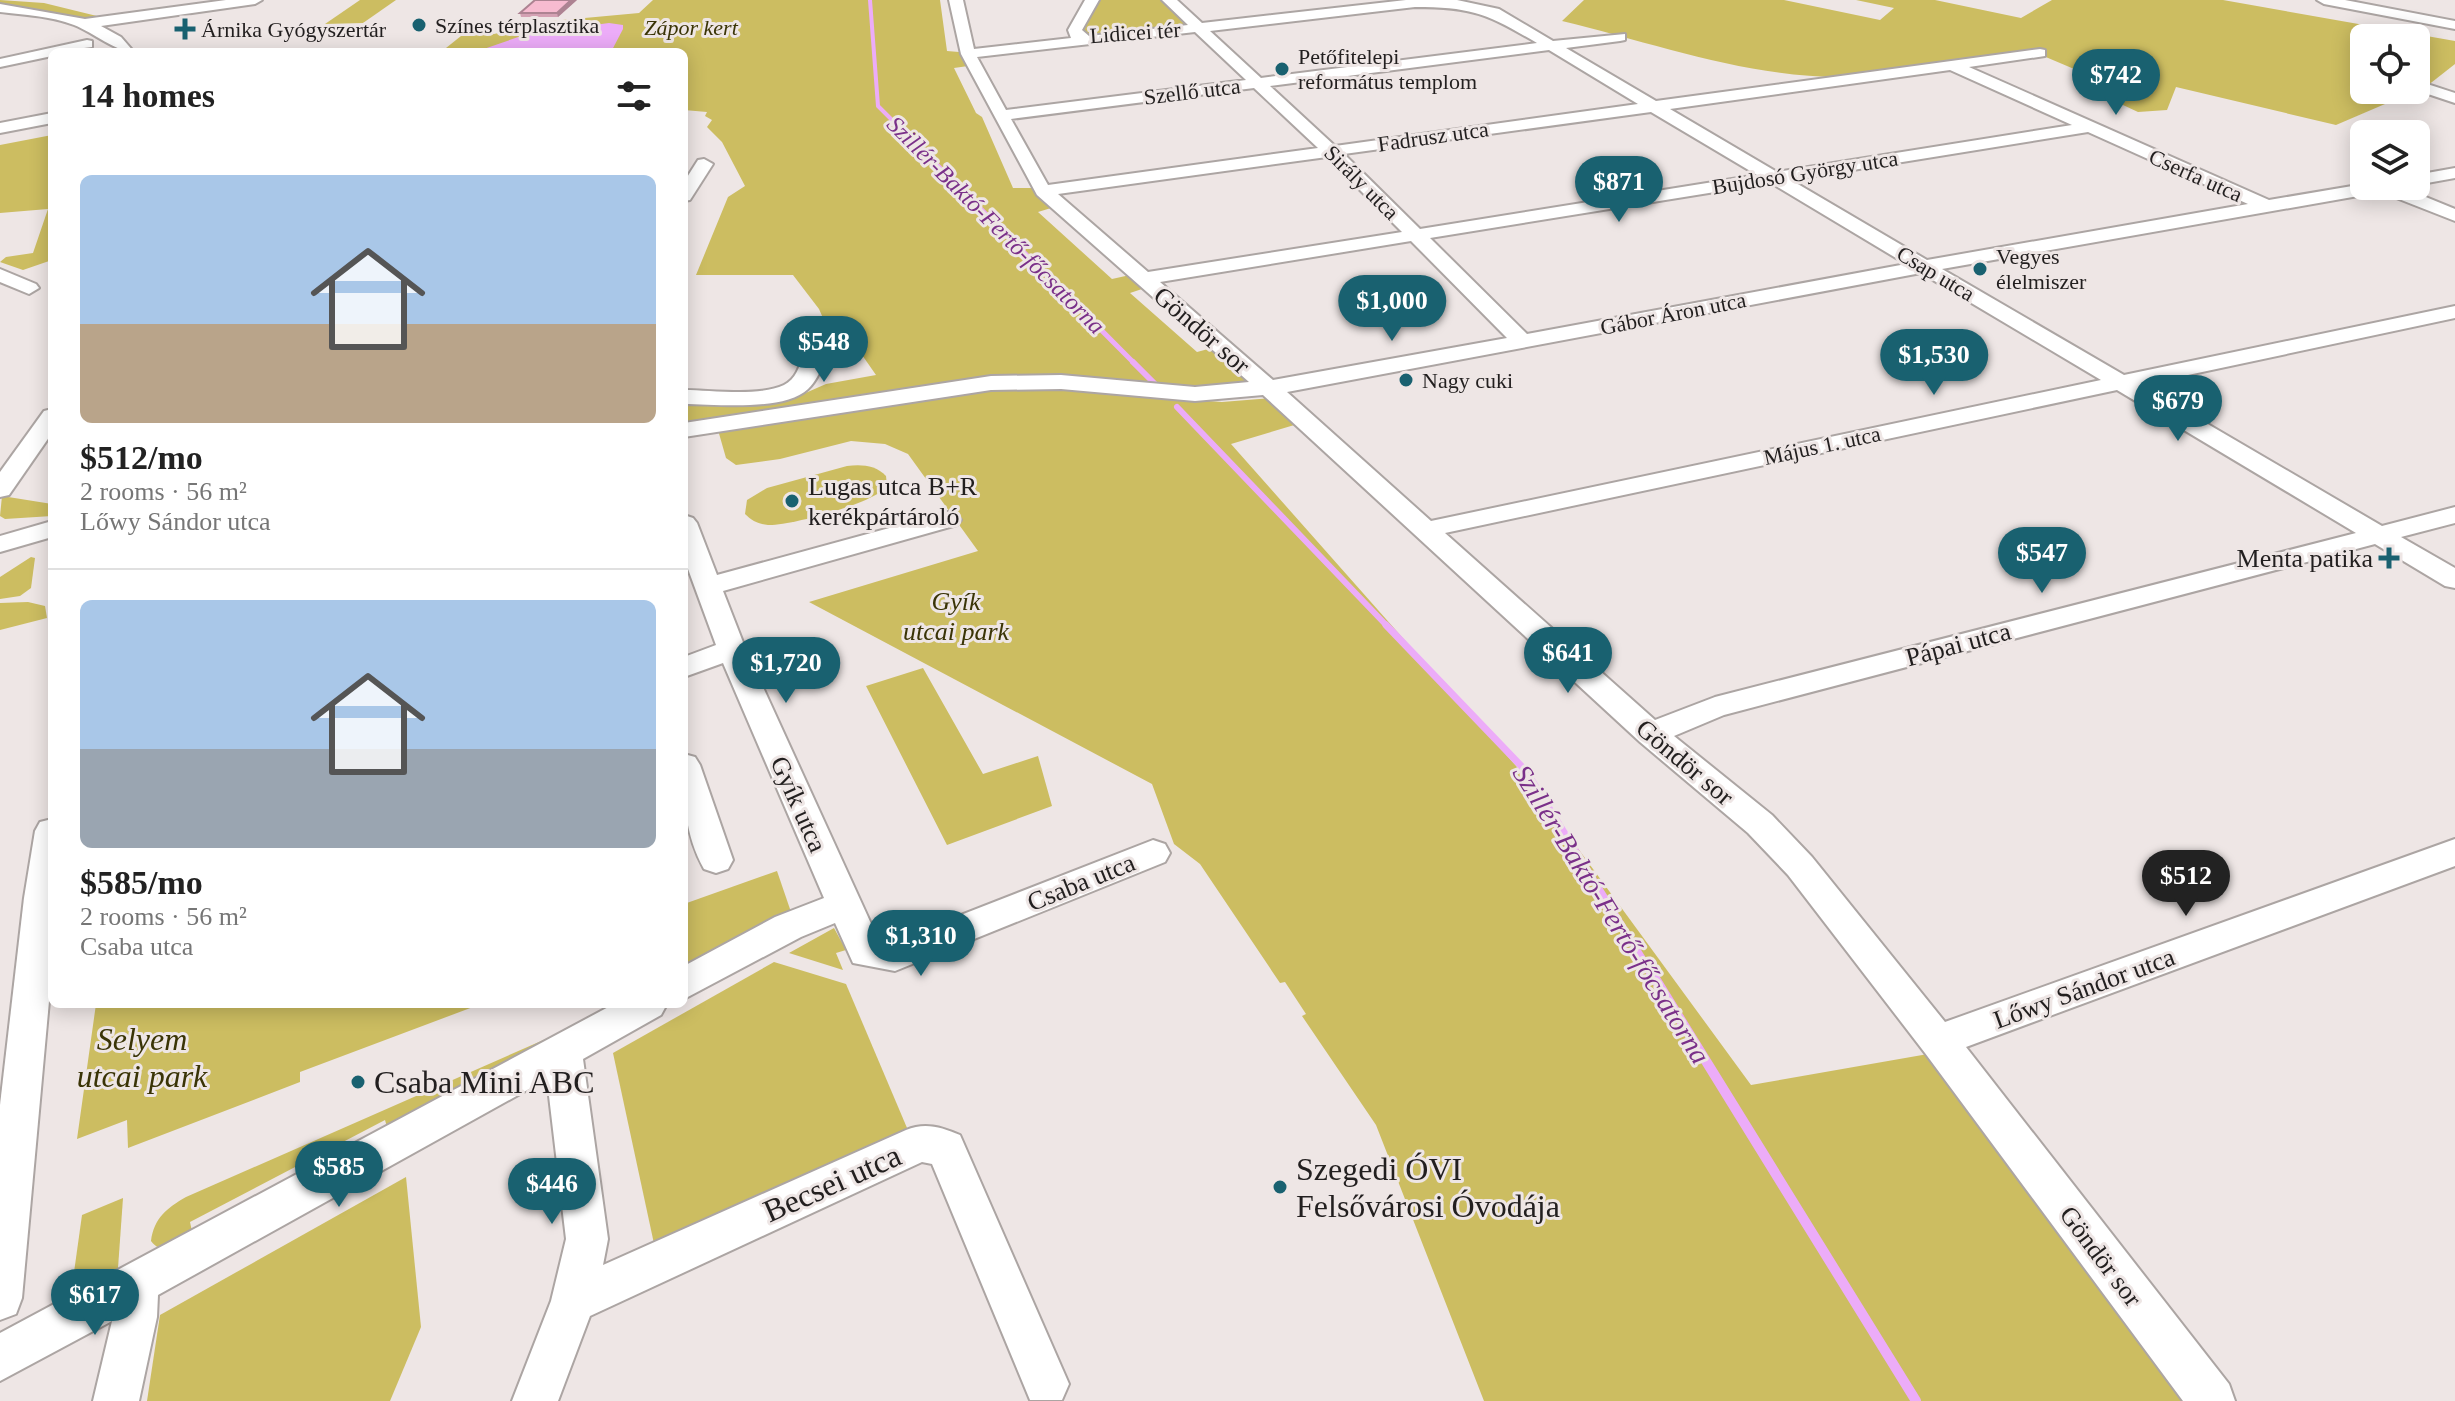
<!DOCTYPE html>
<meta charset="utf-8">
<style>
:root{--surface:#fff;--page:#f6f6f6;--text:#222;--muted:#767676;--line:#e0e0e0;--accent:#196170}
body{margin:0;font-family:"Times New Roman",serif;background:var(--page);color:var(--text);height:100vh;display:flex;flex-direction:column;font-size:30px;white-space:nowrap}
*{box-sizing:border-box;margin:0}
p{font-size:26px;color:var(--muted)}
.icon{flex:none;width:44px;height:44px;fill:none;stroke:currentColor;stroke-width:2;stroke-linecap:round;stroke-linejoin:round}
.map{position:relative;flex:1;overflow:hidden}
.details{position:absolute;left:48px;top:48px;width:640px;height:960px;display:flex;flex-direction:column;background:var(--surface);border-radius:12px;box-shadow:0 4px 20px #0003}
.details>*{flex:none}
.tools{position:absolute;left:2350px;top:24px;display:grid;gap:16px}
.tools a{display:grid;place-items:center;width:80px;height:80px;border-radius:12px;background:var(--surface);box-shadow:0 4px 20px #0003;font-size:40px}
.price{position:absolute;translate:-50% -68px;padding:0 18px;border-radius:28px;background:var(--accent);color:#fff;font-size:26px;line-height:52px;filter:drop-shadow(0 2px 4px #0008)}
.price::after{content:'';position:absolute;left:50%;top:48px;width:24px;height:18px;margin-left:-12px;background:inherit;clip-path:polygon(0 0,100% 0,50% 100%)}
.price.selected{background:#222;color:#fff}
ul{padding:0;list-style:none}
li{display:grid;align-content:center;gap:16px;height:424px;padding:0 32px}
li+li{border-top:2px solid var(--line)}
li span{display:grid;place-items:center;height:248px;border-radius:12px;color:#555}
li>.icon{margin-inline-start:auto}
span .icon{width:144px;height:144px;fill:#fffc;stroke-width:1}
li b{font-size:34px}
h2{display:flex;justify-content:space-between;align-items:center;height:96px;padding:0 32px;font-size:34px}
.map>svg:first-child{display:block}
.green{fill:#ccbd61;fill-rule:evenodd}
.water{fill:#ecacf8}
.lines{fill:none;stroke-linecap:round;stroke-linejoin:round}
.stream-far4{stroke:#ecacf8;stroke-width:4}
.stream-far3{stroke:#ecacf8;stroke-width:5}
.stream-far2{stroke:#ecacf8;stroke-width:6}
.stream-far1{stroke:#ecacf8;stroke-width:7}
.stream{stroke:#ecacf8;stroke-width:10}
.minor-casing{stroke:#aca5a3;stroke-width:4}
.minor{fill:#fff;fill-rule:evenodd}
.wall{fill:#d4a1b3}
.shaded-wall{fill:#ad8392}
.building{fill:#f7bbd0;stroke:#ad8392;stroke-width:2}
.poi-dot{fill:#196170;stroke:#eee6e5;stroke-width:3}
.labels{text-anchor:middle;stroke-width:6;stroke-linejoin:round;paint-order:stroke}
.far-poi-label{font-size:22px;fill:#221f1f;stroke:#eee6e5;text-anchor:start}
.far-park-label{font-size:22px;font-style:italic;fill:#3a3406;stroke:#eee6e5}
.far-street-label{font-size:22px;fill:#221f1f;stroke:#eee6e5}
.far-water-label{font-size:24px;font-style:italic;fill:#7a3089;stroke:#eee6e5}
.street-label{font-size:26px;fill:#221f1f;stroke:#eee6e5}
.poi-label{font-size:26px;fill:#221f1f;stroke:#eee6e5;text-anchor:start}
.park-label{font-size:26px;font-style:italic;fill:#3a3406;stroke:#eee6e5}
.water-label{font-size:28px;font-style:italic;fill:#7a3089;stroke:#eee6e5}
.near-park-label{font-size:32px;font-style:italic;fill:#3a3406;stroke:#eee6e5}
.near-poi-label{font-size:32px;fill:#221f1f;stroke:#eee6e5;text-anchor:start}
.near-street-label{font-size:32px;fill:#221f1f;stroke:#eee6e5}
</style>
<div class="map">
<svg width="2455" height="1401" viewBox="0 0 2455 1401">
<rect width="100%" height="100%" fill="#eee6e5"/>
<g class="green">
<path d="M0 0 44 3 105 18H73L0 5Z"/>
<path d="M360 0H396L363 23 325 24Z"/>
<path d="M653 0H940L947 51 959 52 968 66 954 68 976 113 982 117 1013 188H1035L1051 208 1038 212 1112 279 1130 275 1145 288 1130 293 1197 352 1212 348 1253 384 1178 388 1050 374 1009 375 684 424V406L730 405 733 399 794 398 826 384 876 375 846 332 830 334 819 309 793 275H696L728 197 745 186 722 142 707 127 712 120 705 116 707 112 684 110V52H441L471 28 494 34 552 21 639 13Z"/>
<path d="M1097 0H1164L1187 25 1100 35 1086 33 1083 30Z"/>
<path d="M1584 0H1784L1880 20 1894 8 1856 0H1935L2021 18 2052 0H2223L2455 41V64L2427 86 2336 125 2176 87 2167 110 2138 112 2078 84 2100 80 2034 52 1840 77C1746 77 1653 43 1562 21ZM2364 38H2416V90H2364Z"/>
<path d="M52 135V260L23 270 0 262 6 257 33 253 48 209 0 213V145Z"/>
<path d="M1019 387 1222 402 1273 398 1301 423 1231 444 1525 776 1751 1085 1928 1054 2191 1401H1484L1376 1125 1302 1016 1306 1014 1285 982 1280 983 1200 864 1174 844 1152 784 809 602 978 551 908 454 885 444 851 441 780 459 736 465 726 458 718 430 972 391Z"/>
<path d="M847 466C861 464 876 465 886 476L887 486C876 503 789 526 768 525 758 524 752 521 745 514L747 500 767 488Z"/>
<path d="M2 496 52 504V516L5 519 0 516Z"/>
<path d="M31 557 35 558 31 588 20 596 0 599V577Z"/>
<path d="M28 602 45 606 47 618 0 630V603Z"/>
<path d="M923 668 983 774 1038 756 1052 806 947 845 866 686Z"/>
<path d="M777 871 791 912 689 968 684 948V904Z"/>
<path d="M834 928 846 950 836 953 843 970 789 953Z"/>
<path d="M774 962 846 984 910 1135 656 1253 613 1053Z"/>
<path d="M96 1004H481L300 1072V1082L128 1148 127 1120 77 1139Z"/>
<path d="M548 1038 552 1043 389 1134 385 1120 190 1222 194 1241C179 1247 163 1257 151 1241 154 1218 167 1208 186 1197Z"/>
<path d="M406 1177 421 1327 390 1401H147L160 1315Z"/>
<path d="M123 1198 118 1268 112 1277 69 1308 82 1215Z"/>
</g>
<path class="water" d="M609 23 623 25V29L611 52H475L527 34Z"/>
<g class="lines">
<path class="stream-far4" d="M870 0 878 106 932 160"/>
<path class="stream-far3" d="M930 158 1135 364"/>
<g class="stream-far2">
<path d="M1133 362 1156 385"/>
<path d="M1177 407 1388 627"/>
</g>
<path class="stream-far1" d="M1386 625 1526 771 1647 966"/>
<path class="stream" d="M1646 964 1916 1401"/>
<defs>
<g id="minor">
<path d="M226 0H262L255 4 101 26 121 37 134 52C116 52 94 33 74 25 51 16 24 15 0 12V4L85 19Z"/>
<path d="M949 0H963L974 49 1071 38 1068 30 1085 0H1099L1082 30 1089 36 1188 25 1162 0H1177L1202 23 1406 0H1457L1499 9 1553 41 1625 34V40L1620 41 1566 48 1656 101 2040 49 2045 50V56L1969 67 2269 200 2364 184 2399 186 2455 209V221L2381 192 1942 269 2124 375 2455 306V318L2141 385 2382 526 2455 507V523L2401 537 2455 568V588L2445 586 2375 544 1724 715 1674 736 1772 815 1812 857 1945 1022 2455 839V866L1966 1047 2229 1384 2235 1401H2183L1925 1053 1788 875 1748 833 1640 742 1263 395 1195 401 1061 389 991 390 684 437V423L991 376 1061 375 1195 387 1249 382 1037 195 961 54ZM1415 7C1473 7 1487 14 1537 43L1261 78 1210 31ZM1195 32 1246 80 1006 110 977 57ZM1549 50 1638 104 1335 146 1270 86ZM1950 70 2072 125 1777 172 1670 109ZM1254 88 1318 148 1048 185 1011 119ZM1651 112 1757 175 1420 229 1344 154ZM2088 132 2248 204 1927 260 1791 180ZM1327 157 1402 232 1148 272 1058 194ZM1771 183 1906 264 1527 334 1430 238ZM1411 241 1507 338 1273 380 1160 282ZM1921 273 2101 380 1431 521 1287 392ZM2117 390 2356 533 1715 697 1655 720 1445 533Z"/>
<path d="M2317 0H2345L2455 21V29L2324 4Z"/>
<path d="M87 40 92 41V47L52 52V56L0 67V59Z"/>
<path d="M2421 82 2455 93V103L2416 90V84Z"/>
<path d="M52 113V123L0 133V123Z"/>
<path d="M704 159 713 164 690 200 684 201V182L698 160Z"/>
<path d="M2455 168V178L2416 185V175Z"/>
<path d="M0 269 36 284 39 288 29 294 0 282Z"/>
<path d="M823 326 834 332C826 350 823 375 808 389 784 412 715 404 684 404V390C711 390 759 397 784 385 808 374 799 332 823 326Z"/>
<path d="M52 409V433L9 495 0 497V472L44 411Z"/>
<path d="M948 512 957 515 961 520 957 525 723 591 746 650 878 939 894 941 1153 840 1165 844 1170 853 1165 862 895 971 853 963 835 923 801 937 684 999V966L775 917 824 898 723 663 684 677V657L716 645 684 558V515L693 518 697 523 717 575Z"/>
<path d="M52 521V537L0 552V536Z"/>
<path d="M684 754 695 757 700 765 733 860 728 869 716 873 704 869C683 831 684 796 684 754Z"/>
<path d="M52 819V968L22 1298 16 1314 0 1320V1105L24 898 35 831 40 822Z"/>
<path d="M614 1004H667L661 1015 583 1059 608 1239 603 1265 906 1130C925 1122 941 1127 960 1135L1062 1368 1069 1384 1062 1400H1030L932 1164 922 1162 590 1316 558 1401H512L551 1301 566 1239 547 1079 158 1295 157 1317 139 1401H93L112 1321 0 1381V1333Z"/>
</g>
</defs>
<use href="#minor" class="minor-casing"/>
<use href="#minor" class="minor"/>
</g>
<path class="wall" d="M577 0 558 17H521L520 13Z"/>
<path class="shaded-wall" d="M571 0H577L558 17 557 13Z"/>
<path class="building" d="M535 0H571L557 13H520Z"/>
<g class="poi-dot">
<circle cx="419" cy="25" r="8"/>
<path d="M181 17h8v8h8v8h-8v8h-8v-8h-8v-8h8z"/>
<circle cx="1282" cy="69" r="8"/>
<circle cx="1980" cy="269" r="8"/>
<circle cx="1406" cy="380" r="8"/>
<circle cx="792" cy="501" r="8"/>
<path d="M2385 546h8v8h8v8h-8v8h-8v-8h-8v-8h8z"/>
<circle cx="358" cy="1082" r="8"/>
<circle cx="1280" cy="1187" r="8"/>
</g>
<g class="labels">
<g class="far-poi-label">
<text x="435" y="33">Színes térplasztika</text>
<text x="201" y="37">Árnika Gyógyszertár</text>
<text x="1298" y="64">Petőfitelepi<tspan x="1298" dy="25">református templom</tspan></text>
<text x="1996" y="264">Vegyes<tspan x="1996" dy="25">élelmiszer</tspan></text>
<text x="1422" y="388">Nagy cuki</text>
</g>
<g class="far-park-label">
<text x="691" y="35">Zápor kert</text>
</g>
<g class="far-street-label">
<text transform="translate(1135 32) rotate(-4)" y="8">Lidicei tér</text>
<text transform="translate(1192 91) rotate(-7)" y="8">Szellő utca</text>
<text transform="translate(1433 136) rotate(-8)" y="8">Fadrusz utca</text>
<text transform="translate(1805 172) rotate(-9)" y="8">Bujdosó György utca</text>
<text transform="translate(2196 175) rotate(24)" y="8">Cserfa utca</text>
<text transform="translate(1362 182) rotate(45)" y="8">Sirály utca</text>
<text transform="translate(1936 273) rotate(31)" y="8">Csap utca</text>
<text transform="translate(1673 313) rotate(-11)" y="8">Gábor Áron utca</text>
<text transform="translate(1822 445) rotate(-12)" y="8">Május 1. utca</text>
</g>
<g class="far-water-label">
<text transform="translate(996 225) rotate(45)" y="8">Szillér-Baktó-Fertő-főcsatorna</text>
</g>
<g class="street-label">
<text transform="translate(1202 330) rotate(41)" y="9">Göndör sor</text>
<text transform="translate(1958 644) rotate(-15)" y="9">Pápai utca</text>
<text transform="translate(1685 762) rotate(40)" y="9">Göndör sor</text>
<text transform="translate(799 804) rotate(66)" y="9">Gyík utca</text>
<text transform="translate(1081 882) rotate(-22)" y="9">Csaba utca</text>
<text transform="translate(2084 988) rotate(-20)" y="9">Lőwy Sándor utca</text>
<text transform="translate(2101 1256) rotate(53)" y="9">Göndör sor</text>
</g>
<g class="poi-label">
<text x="808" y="495">Lugas utca B+R<tspan x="808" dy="30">kerékpártároló</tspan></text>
<text x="2373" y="567" text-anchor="end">Menta patika</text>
</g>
<g class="park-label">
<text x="956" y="610">Gyík<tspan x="956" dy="30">utcai park</tspan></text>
</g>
<g class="water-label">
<text transform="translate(1612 914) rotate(58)" y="10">Szillér-Baktó-Fertő-főcsatorna</text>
</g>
<g class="near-park-label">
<text x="142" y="1050">Selyem<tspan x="142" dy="37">utcai park</tspan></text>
</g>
<g class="near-poi-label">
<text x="374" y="1093">Csaba Mini ABC</text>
<text x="1296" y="1180">Szegedi ÓVI<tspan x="1296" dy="37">Felsővárosi Óvodája</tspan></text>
</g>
<g class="near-street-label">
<text transform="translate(832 1183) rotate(-24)" y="11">Becsei utca</text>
</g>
</g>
</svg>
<div class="tools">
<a><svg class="icon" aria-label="locate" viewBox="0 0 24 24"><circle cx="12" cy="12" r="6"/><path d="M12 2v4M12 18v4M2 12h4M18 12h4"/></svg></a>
<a><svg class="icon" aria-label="layers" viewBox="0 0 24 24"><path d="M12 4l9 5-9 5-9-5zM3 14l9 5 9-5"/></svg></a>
</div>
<b class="price" style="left:2116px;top:117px">$742</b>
<b class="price" style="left:1619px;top:224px">$871</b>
<b class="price" style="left:1392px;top:343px">$1,000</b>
<b class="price" style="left:824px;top:384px">$548</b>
<b class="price" style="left:1934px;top:397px">$1,530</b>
<b class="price" style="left:2178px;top:443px">$679</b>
<b class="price" style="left:2042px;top:595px">$547</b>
<b class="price" style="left:1568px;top:695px">$641</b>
<b class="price" style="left:786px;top:705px">$1,720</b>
<b class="price selected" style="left:2186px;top:918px">$512</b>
<b class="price" style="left:921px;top:978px">$1,310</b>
<b class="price" style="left:339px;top:1209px">$585</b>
<b class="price" style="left:552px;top:1226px">$446</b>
<b class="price" style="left:95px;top:1337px">$617</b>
<section class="details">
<h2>14 homes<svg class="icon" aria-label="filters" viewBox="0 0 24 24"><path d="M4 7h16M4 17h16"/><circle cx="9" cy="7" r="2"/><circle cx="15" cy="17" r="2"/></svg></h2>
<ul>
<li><span style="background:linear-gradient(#a9c7e8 60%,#b9a48a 0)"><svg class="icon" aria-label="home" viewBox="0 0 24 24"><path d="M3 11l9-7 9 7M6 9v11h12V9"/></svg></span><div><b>$512/mo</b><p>2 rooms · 56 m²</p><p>Lőwy Sándor utca</p></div></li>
<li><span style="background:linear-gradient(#a9c7e8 60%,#9aa5b1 0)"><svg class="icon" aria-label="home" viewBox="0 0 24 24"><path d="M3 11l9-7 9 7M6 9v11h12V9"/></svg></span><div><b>$585/mo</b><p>2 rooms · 56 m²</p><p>Csaba utca</p></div></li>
</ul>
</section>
</div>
